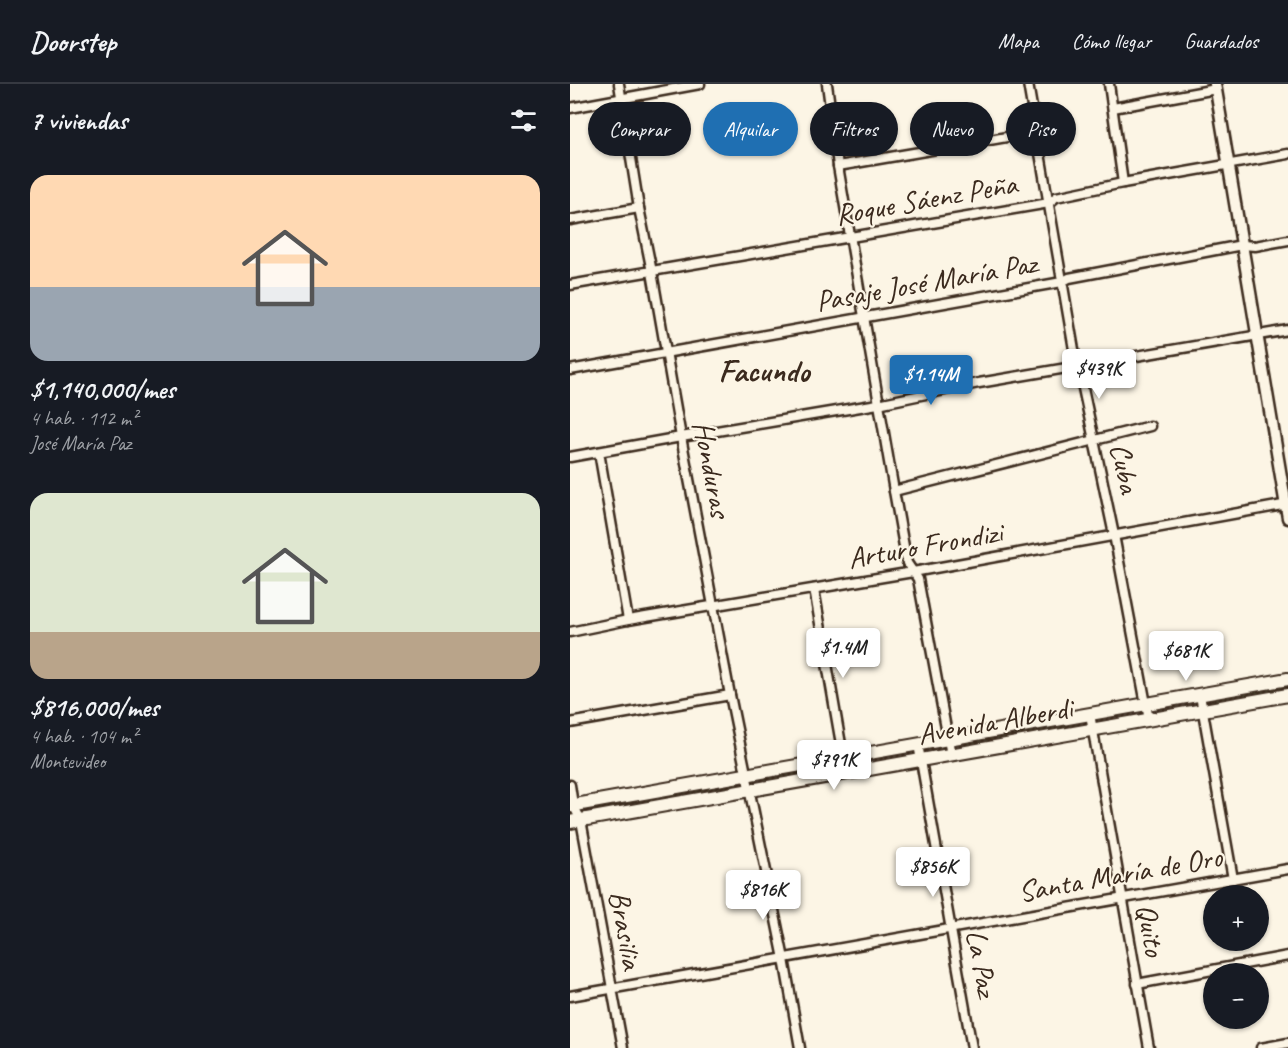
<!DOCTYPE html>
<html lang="es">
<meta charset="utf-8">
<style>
:root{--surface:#171b24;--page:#242831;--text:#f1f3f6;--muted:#9ea1a6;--line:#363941;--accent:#1f6fb2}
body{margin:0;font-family:Caveat,sans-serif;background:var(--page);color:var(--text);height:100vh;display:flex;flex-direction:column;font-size:22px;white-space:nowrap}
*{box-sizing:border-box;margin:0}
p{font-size:20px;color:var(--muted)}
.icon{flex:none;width:33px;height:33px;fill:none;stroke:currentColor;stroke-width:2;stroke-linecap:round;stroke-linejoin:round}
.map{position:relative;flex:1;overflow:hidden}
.drawer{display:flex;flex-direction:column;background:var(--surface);width:570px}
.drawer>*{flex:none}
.hud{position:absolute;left:18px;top:18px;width:570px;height:54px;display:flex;gap:12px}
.fabs{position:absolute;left:633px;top:801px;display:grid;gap:12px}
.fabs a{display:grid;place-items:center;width:66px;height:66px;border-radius:50%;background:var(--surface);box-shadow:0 2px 4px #0004;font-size:30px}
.price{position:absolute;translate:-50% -51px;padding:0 14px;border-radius:6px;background:#fff;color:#222;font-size:20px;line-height:39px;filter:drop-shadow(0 2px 3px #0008)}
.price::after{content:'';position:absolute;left:50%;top:36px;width:18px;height:14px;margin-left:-9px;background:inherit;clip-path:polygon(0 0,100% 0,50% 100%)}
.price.active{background:var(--accent);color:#fff}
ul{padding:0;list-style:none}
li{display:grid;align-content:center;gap:12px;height:318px;padding:0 30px}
li span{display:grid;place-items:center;height:186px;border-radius:18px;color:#555}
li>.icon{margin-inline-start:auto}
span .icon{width:108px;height:108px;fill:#fffc;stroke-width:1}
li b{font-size:26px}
h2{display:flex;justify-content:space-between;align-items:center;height:72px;padding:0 30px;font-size:26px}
.tag{padding:0 21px;border-radius:27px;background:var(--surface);box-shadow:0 2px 4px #0004;font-size:21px;line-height:54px}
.tag.active{background:var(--accent);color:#fff}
header{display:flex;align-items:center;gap:36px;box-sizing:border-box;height:84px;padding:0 30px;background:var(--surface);border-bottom:2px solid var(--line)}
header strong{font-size:28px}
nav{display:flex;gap:33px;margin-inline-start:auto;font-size:21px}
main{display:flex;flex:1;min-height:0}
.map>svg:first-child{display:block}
.grass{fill:url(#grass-tufts);stroke:#798c66;stroke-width:1.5}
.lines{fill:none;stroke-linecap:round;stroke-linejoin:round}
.minor-casing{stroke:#3b2a1e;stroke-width:13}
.tertiary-casing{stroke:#3b2a1e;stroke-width:15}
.secondary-casing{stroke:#3b2a1e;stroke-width:16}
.minor{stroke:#fcf5e5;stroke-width:8}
.tertiary{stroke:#fcf5e5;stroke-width:10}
.secondary{stroke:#fcf5e5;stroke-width:12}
.labels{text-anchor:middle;stroke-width:4.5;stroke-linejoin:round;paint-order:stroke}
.street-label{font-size:30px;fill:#3b2a1e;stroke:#fcf5e5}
.neighbourhood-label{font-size:32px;font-weight:bold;fill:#3b2a1e;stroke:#fcf5e5}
</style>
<header>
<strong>Doorstep</strong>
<nav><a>Mapa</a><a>Cómo llegar</a><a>Guardados</a></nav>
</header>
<main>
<section class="drawer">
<h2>7 viviendas<svg class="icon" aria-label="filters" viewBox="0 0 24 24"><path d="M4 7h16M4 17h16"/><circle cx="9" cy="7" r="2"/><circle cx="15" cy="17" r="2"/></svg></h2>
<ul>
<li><span style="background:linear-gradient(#ffd9b3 60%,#9aa5b1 0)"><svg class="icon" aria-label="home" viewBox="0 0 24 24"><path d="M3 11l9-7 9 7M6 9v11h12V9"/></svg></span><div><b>$1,140,000/mes</b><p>4 hab. · 112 m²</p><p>José María Paz</p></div></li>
<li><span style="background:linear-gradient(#dfe7d0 75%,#b9a48a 0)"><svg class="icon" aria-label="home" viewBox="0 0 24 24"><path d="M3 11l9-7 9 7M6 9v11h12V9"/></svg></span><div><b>$816,000/mes</b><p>4 hab. · 104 m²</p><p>Montevideo</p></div></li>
</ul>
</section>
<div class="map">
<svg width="718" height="964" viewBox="0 0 718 964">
<defs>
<pattern id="grass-tufts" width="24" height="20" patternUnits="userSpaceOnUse" patternTransform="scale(1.5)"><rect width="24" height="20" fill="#b7edaf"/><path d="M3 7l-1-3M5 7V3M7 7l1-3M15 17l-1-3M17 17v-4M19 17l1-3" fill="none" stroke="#9ecb96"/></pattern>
</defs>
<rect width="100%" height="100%" fill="#fcf5e5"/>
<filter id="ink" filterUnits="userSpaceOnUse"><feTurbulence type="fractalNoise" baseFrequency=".0167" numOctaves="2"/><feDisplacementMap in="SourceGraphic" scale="12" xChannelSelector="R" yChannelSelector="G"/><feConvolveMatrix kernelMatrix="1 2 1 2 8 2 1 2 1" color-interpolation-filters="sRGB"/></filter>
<g filter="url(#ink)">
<g class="grass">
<path d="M718 600V607L643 619 641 614Z"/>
<path d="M507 638V644L396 664 394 658Z"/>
<path d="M265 682V687L194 700V694Z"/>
<path d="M167 698 168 702 26 729 25 724Z"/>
</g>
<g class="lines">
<defs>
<g id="minor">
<path d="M49 0 69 124 82 188 111 353 160 611 214 875 230 964"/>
<path d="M257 0 268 82 324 407 337 479 348 495 381 671"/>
<path d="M458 0 507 283 510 290 544 451 579 636"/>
<path d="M539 0 553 99"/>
<path d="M0 24 130 0"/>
<path d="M543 24 646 5"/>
<path d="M268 82 466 48"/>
<path d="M0 136 69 124"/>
<path d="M0 201 479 119 486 113 553 99 718 70"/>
<path d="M0 286 492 198 499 194 672 161 685 162 718 156"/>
<path d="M29 368 58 536"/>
<path d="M0 373 111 353 308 320 409 299 718 246"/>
<path d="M324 407 580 342"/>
<path d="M244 505 276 689"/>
<path d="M0 548 58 536 343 488 718 420"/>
<path d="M630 611 663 795"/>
<path d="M520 630 579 964"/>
<path d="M0 639 160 611"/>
<path d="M348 660 402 964"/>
<path d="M0 701 3 721 11 736 53 964"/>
<path d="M567 900 718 872"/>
<path d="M0 912 718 785"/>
<path d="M691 964 718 959"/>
</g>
<path id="tertiary" d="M645 0 718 434"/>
<g id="secondary">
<path d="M0 722 718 595"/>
<path d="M0 738 718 611"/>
</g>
</defs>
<use href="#minor" class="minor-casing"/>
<use href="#tertiary" class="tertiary-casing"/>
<use href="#secondary" class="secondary-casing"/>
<use href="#minor" class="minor"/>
<use href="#tertiary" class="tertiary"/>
<use href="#secondary" class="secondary"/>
</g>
</g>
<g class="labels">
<g class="street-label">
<text transform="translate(356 115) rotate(-10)" y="10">Roque Sáenz Peña</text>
<text transform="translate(356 198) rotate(-10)" y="10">Pasaje José María Paz</text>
<text transform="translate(555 384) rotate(78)" y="10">Cuba</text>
<text transform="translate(142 385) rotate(79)" y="10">Honduras</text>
<text transform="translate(355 461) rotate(-10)" y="10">Arturo Frondizi</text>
<text transform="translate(425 637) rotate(-10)" y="10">Avenida Alberdi</text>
<text transform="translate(550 790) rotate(-10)" y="10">Santa María de Oro</text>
<text transform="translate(56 846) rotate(80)" y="10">Brasilia</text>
<text transform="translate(581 846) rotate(80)" y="10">Quito</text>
<text transform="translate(412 879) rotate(80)" y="10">La Paz</text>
</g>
<g class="neighbourhood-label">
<text x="194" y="297">Facundo</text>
</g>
</g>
</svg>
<div class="fabs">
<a>+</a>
<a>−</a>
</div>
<b class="price" style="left:529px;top:316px">$439K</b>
<b class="price active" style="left:361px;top:322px">$1.14M</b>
<b class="price" style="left:273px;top:595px">$1.4M</b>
<b class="price" style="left:616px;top:598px">$681K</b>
<b class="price" style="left:264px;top:707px">$791K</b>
<b class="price" style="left:363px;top:814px">$856K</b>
<b class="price" style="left:193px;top:837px">$816K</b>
<div class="hud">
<a class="tag">Comprar</a>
<a class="tag active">Alquilar</a>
<a class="tag">Filtros</a>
<a class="tag">Nuevo</a>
<a class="tag">Piso</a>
</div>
</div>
</main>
